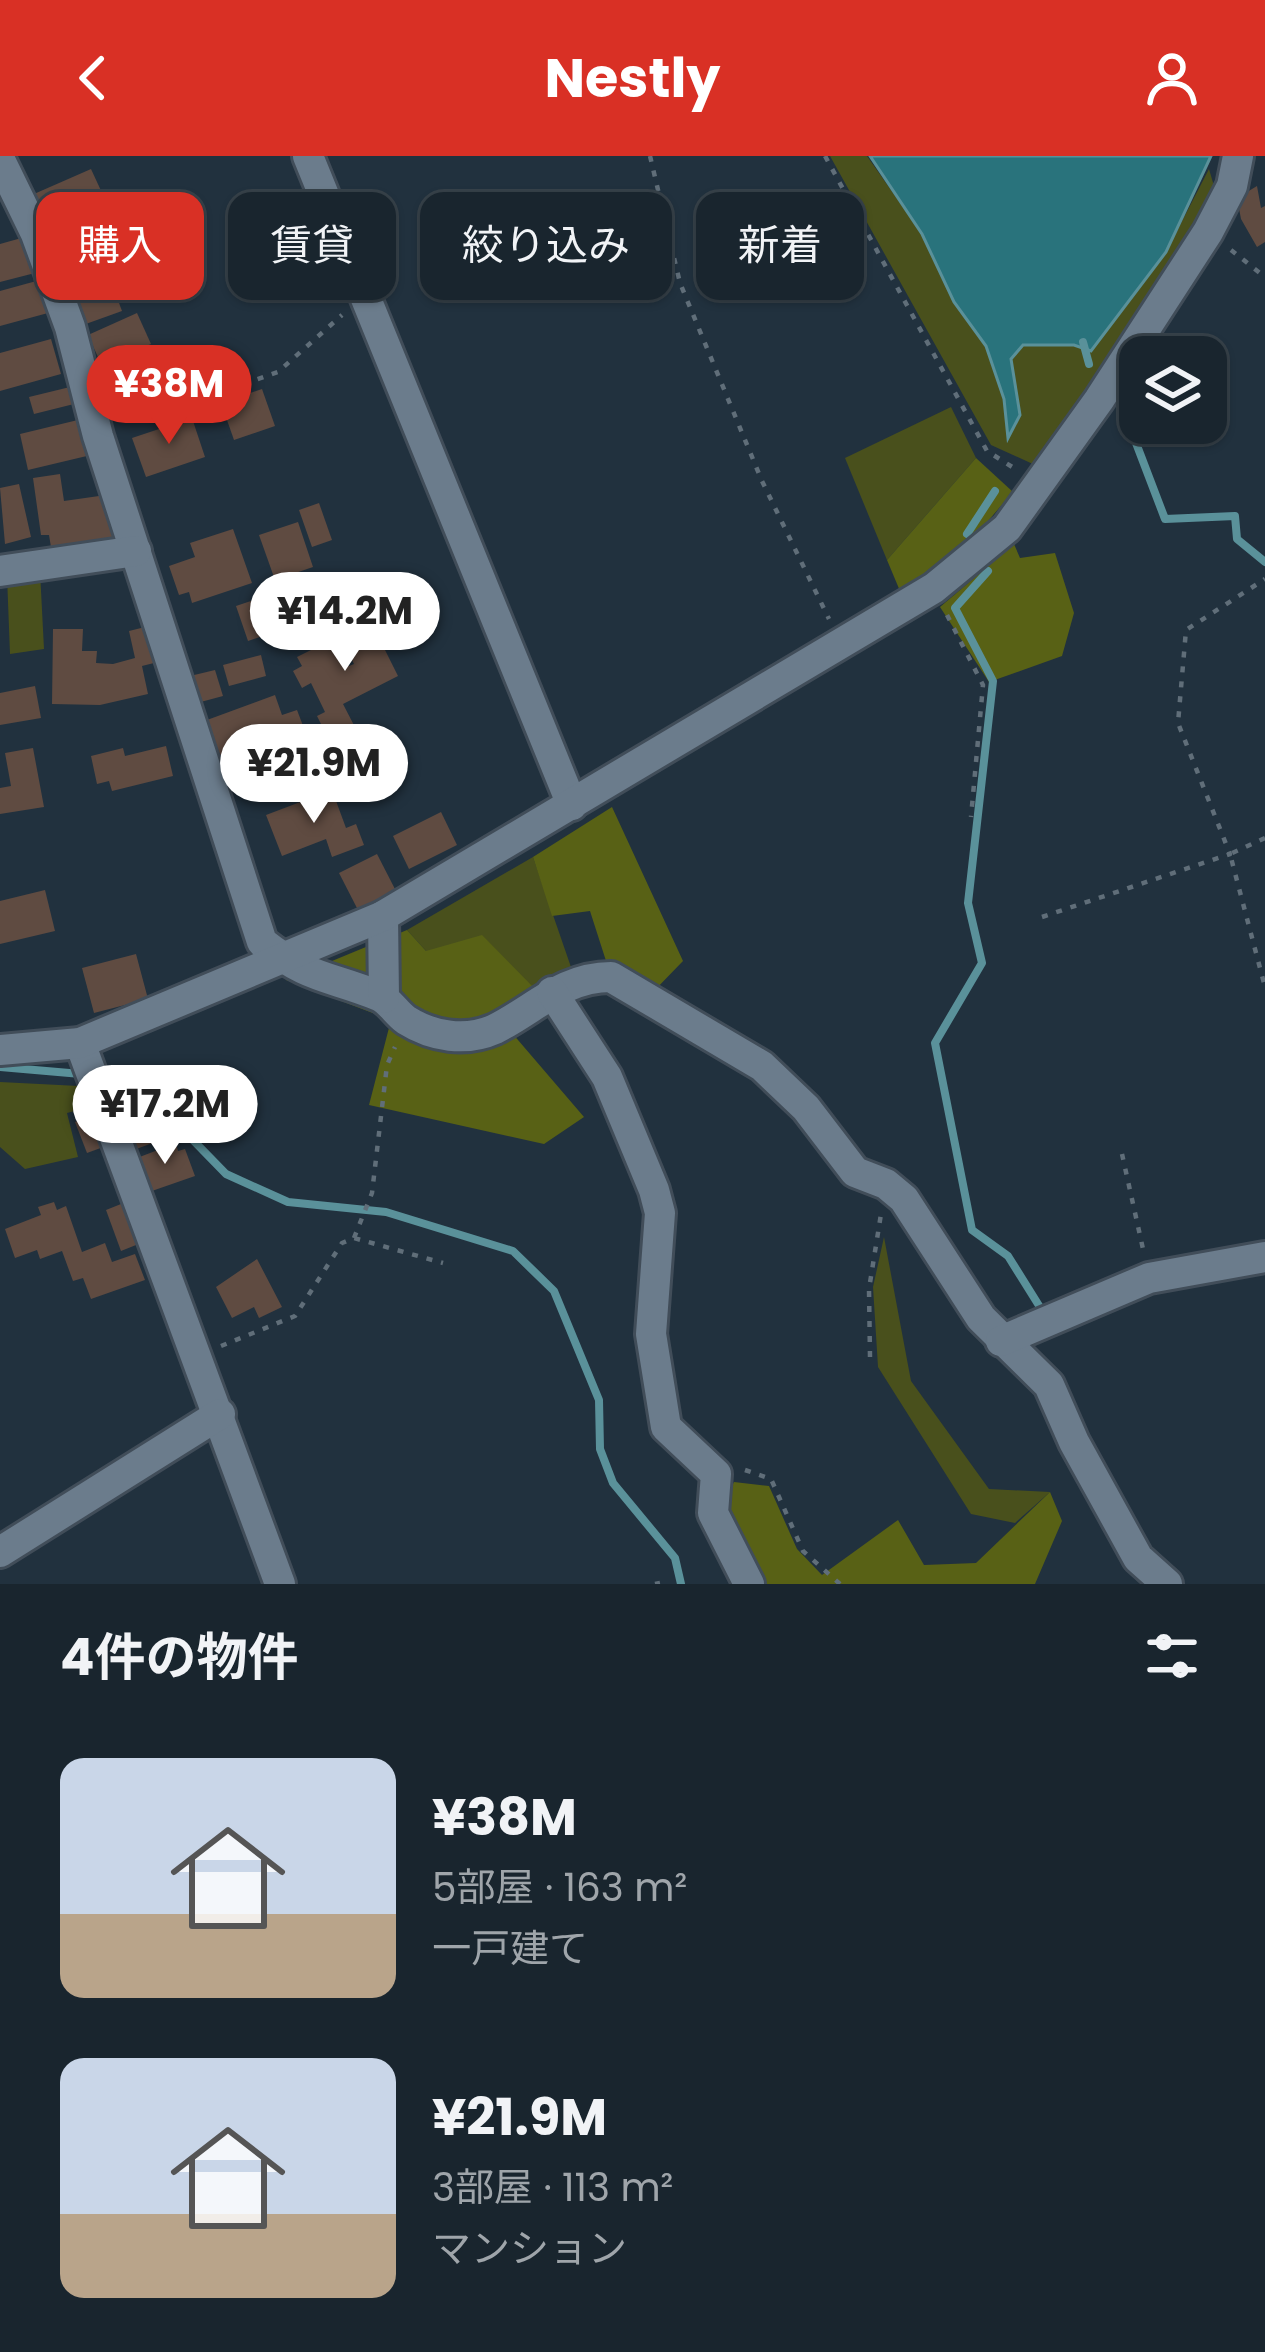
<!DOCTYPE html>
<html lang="ja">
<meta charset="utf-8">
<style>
:root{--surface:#19252e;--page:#222d36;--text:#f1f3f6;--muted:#9fa5aa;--line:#37424a;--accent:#d93025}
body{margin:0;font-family:Poppins,"Noto Sans JP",sans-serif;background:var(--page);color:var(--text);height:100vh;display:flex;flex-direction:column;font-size:45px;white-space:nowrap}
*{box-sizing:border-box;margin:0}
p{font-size:39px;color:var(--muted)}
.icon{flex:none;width:66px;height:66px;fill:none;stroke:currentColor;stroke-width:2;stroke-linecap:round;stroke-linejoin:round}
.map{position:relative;height:1428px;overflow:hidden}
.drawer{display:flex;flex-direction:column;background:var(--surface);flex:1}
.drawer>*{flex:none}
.guide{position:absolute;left:36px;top:36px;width:1194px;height:108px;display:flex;gap:24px}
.fabs{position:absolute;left:1119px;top:180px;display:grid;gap:24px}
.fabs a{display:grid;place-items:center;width:108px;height:108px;border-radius:24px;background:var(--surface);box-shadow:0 3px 9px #0004,0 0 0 3px var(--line);font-size:60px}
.price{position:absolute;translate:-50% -102px;padding:0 27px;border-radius:42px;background:#fff;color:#222;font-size:39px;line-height:78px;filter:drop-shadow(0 3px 6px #0008)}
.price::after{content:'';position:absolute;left:50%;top:72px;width:36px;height:27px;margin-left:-18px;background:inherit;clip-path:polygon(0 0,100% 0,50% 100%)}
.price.on{background:var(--accent);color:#fff}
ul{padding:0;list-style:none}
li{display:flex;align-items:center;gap:36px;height:300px;padding:0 60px}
li span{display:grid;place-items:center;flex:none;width:336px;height:240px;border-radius:24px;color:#555}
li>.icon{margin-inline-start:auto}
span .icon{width:144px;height:144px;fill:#fffc;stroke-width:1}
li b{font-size:51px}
h2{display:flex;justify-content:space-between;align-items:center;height:144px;padding:0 60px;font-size:51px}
.chip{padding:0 42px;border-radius:24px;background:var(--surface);box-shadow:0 3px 9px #0004,0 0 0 3px var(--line);font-size:42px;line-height:108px}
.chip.on{background:var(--accent);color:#fff}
header{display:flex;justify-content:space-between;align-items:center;height:156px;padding:0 60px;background:var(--accent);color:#fff;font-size:54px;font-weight:700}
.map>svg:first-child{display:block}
.green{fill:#49501c}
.forest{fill:#586115}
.water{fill:#29737c;stroke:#5a919a;stroke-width:3}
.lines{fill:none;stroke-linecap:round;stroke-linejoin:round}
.stream{stroke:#5a919a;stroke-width:8}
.building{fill:#5f4b41}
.minor-casing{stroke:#414d59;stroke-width:36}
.path{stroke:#606e79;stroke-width:4.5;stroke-dasharray:6 9;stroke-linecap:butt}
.minor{stroke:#6b7c8c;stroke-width:30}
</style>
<header><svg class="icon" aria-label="back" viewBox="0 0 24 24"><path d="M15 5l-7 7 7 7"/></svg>Nestly<svg class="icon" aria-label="person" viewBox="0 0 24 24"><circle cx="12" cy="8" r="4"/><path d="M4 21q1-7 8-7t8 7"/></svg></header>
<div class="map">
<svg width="1265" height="1428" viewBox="0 0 1265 1428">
<rect width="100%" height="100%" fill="#21313e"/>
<g class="green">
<path d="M830 0H867L922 78 954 146 986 190 1004 243 1009 280 1020 259 1011 204 1023 189H1074L1166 96 1209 13 1216 37 1035 309 991 289Z"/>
<path d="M951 251 976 302 887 404 845 302Z"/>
<path d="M40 415 44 493 10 498 7 420Z"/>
<path d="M533 701 572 814 536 834 426 795 407 774Z"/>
<path d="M0 926 79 930 90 951 67 957 78 1001 25 1013 0 991Z"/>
<path d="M884 1081 911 1225 989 1333 1050 1336 1015 1367 971 1358 878 1211 873 1131Z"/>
</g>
<g class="forest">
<path d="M976 302 1013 336 969 387 900 435 887 404Z"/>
<path d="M1014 388 1020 402 1055 397 1074 457 1062 500 989 526 940 451Z"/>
<path d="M612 651 683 805 651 838 607 808 590 755 552 760 533 701Z"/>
<path d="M407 774 426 795 482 779 536 834 512 877 584 961 544 988 369 949 391 864 286 824Z"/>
<path d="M734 1326 769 1330 797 1393 822 1419 898 1364 924 1409 976 1407 1050 1336 1062 1365 1035 1428H757L720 1352Z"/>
</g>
<path class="water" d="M870 0H1211L1166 96 1091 195 1074 189H1023L1011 203 1020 259 1008 282 1004 243 986 190 954 146 922 78Z"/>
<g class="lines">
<g class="stream">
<path d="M1083 186 1089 208"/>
<path d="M1120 245 1165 363 1235 360 1237 383 1265 406"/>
<path d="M967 378 995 335"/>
<path d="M988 415 955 452 993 525 968 747 982 807 935 887 972 1074 1008 1100 1043 1156"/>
<path d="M0 911 81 918"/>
<path d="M102 919H111L188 979 226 1018 288 1046 386 1056 513 1095 554 1135 599 1244 600 1293 613 1327 675 1402 681 1428"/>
</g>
</g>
<g class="building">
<path d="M91 13 109 52 52 78 34 38Z"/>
<path d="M1257 30 1261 52 1265 50V86L1257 91 1241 63 1237 42Z"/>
<path d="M25 81 35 117 0 126V88Z"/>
<path d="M135 99 148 138 124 147 110 108Z"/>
<path d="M102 101 122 155 83 169 63 115Z"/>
<path d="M40 124 48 157 0 170V135Z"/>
<path d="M137 157 151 188 102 210 88 179Z"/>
<path d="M51 183 61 218 0 235V197Z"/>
<path d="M176 193 187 235 161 243 149 201Z"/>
<path d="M134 202 145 236 107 248 96 213Z"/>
<path d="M70 231 74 248 34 258 29 241Z"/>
<path d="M262 233 275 270 234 284 221 247Z"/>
<path d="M192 262 205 301 146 321 132 282Z"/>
<path d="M82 263 91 299 28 314 20 278Z"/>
<path d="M60 318 64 345 113 338 118 382 51 391 49 379H41L33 322Z"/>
<path d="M19 328 31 381 5 388 0 332Z"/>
<path d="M319 347 332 384 312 391 299 354Z"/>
<path d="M298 366 313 411 275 424 259 379Z"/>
<path d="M233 373 252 427 192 447 189 436 179 439 169 410 195 401 190 387Z"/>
<path d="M257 443 269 478 248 485 236 450Z"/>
<path d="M367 458 398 520 343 548 358 577 332 590 317 560 325 556 311 527 302 532 293 515 302 510 297 501 335 482 349 510 354 508 337 473Z"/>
<path d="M149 470 158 506 142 510 148 538 100 549 52 548 53 473H83L82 495H97L96 507 113 508 135 502 129 475Z"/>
<path d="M261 499 266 520 229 530 223 509Z"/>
<path d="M215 514 223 540 197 547 190 520Z"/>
<path d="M35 530 41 562 0 569V537Z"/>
<path d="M275 539 282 559 297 554 305 575 257 593 255 586 220 599 207 564Z"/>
<path d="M322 584 340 620 321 629 303 593Z"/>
<path d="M166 590 173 620 112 635 109 625 97 628 91 600 123 592 125 600Z"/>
<path d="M33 592 44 651 0 658V632L11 630 5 597Z"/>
<path d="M332 634 346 672 356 668 364 689 332 701 326 683 282 700 266 659Z"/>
<path d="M441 656 457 689 409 713 393 680Z"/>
<path d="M377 698 396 735 358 754 339 717Z"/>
<path d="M45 734 55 775 0 788V745Z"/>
<path d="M136 798 148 843 94 857 82 812Z"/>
<path d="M135 951 162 969 166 982 131 995 118 958Z"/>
<path d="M95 958 106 990 87 997 75 966Z"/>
<path d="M176 987 178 995 185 993 195 1020 149 1036 137 1002Z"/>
<path d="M54 1046 57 1054 66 1050 82 1096 105 1087 112 1106 135 1098 145 1124 91 1143 83 1122 73 1125 62 1095 40 1103 37 1094 15 1102 5 1073 41 1059 38 1051Z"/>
<path d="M126 1046 141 1087 121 1095 106 1054Z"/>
<path d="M257 1103 282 1151 259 1162 254 1151 232 1162 216 1131Z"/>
</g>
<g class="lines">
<defs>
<g id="minor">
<path d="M308 0 572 649"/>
<path d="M0 4 36 78 70 171 98 280 262 786C310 824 327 819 379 840 390 845 396 857 406 864 433 881 466 886 495 873 535 853 563 821 611 821L762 910 806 952 855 1016 886 1028 904 1043 981 1162 1049 1229 1074 1286 1138 1402 1167 1428"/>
<path d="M0 415 136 395"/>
<path d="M383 760 384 842"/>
<path d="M552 836 607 921 654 1034 660 1057 651 1178 666 1271 716 1318 713 1357 749 1428"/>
<path d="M80 887 280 1428"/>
<path d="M0 894 80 887 383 760 934 432 1007 372 1099 244 1208 76 1232 30 1238 0"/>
<path d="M1001 1185 1149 1122 1265 1101"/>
<path d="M0 1396 220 1258"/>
</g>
</defs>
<use href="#minor" class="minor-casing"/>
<g class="path">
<path d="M650 0 680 127 762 325 829 463"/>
<path d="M825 0 987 295 1017 314"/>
<path d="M1231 94 1265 121"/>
<path d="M201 243 278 216 342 159"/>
<path d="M947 459 983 529 971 661"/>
<path d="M1265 682 1230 698 1265 831"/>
<path d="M1042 761 1230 698 1178 567 1186 474 1265 423"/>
<path d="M1122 998 1143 1093"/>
<path d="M354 1082 372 1037 387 909 395 891"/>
<path d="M221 1190 295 1160 342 1087 354 1082 443 1107"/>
<path d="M870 1201 869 1133 881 1058"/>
<path d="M745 1314 771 1323 803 1395 840 1428"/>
<path d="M655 1428 660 1427"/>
</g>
<use href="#minor" class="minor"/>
</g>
</svg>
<div class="fabs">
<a><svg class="icon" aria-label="layers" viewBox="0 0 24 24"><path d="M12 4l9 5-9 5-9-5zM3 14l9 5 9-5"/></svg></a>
</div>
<b class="price on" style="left:169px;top:291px">¥38M</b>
<b class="price" style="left:345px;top:518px">¥14.2M</b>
<b class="price" style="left:314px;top:670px">¥21.9M</b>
<b class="price" style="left:165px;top:1011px">¥17.2M</b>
<div class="guide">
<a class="chip on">購入</a>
<a class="chip">賃貸</a>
<a class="chip">絞り込み</a>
<a class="chip">新着</a>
</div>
</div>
<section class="drawer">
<h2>4件の物件<svg class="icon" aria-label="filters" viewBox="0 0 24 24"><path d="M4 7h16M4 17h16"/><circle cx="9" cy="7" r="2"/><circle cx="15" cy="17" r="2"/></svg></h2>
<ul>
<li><span style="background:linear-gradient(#c9d6e8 65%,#b9a48a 0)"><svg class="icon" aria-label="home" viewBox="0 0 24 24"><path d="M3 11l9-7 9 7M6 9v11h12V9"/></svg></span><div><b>¥38M</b><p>5部屋 · 163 m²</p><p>一戸建て</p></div></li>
<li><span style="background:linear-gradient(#c9d6e8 65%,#b9a48a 0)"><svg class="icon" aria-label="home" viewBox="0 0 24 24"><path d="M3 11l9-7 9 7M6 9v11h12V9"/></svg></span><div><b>¥21.9M</b><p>3部屋 · 113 m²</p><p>マンション</p></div></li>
</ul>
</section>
